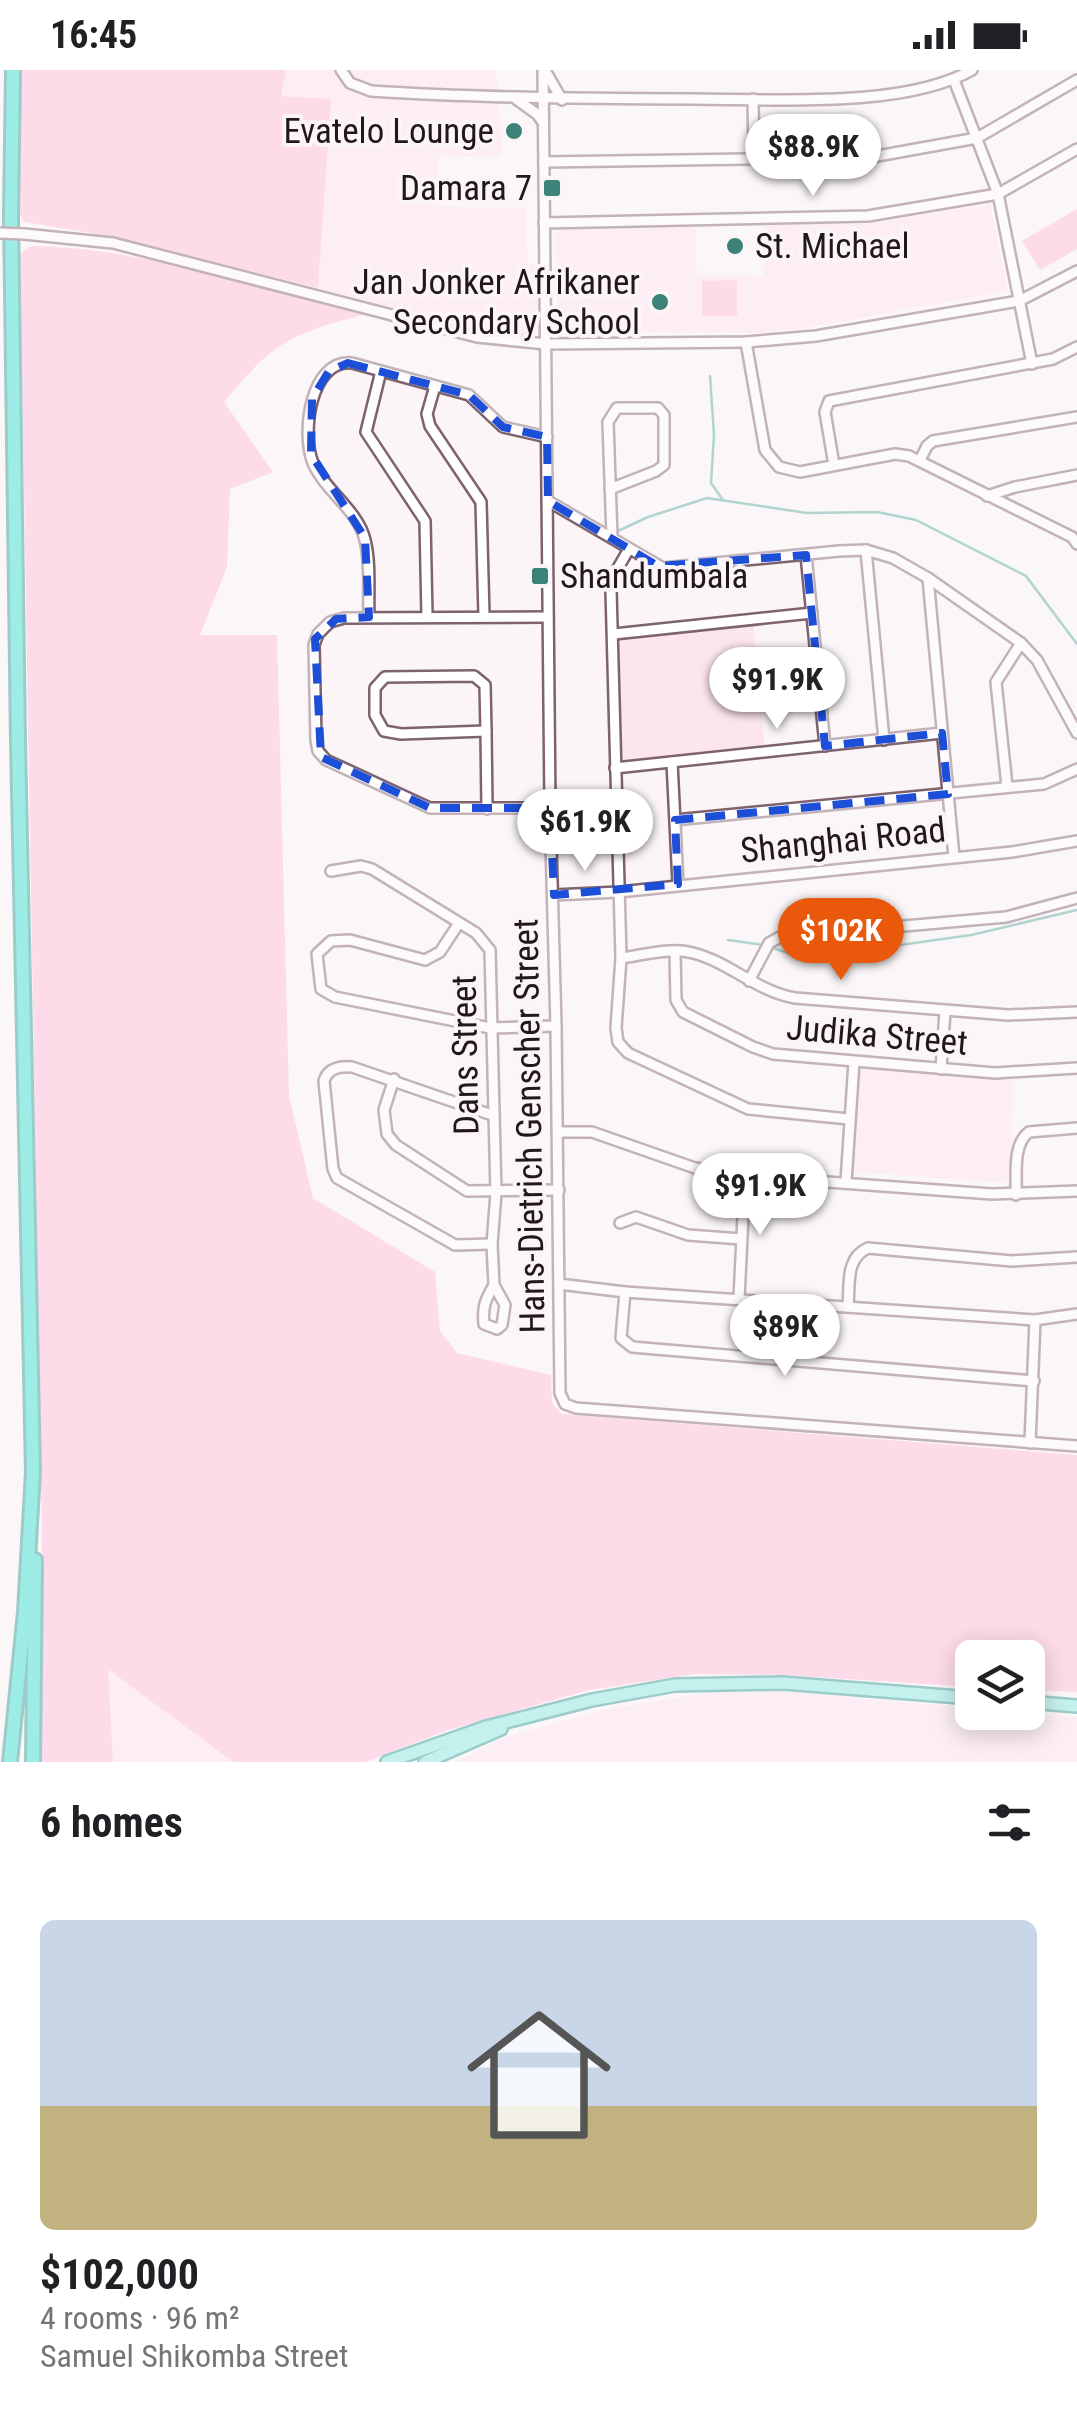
<!DOCTYPE html>
<meta charset="utf-8">
<style>
:root{--surface:#fff;--page:#f2f2f2;--text:#202124;--muted:#757577;--line:#e0e0e0;--accent:#ea580c}
body{margin:0;font-family:"Roboto Condensed",sans-serif;background:var(--page);color:var(--text);height:100vh;display:flex;flex-direction:column;font-size:38px;white-space:nowrap}
*{box-sizing:border-box;margin:0}
p{font-size:32px;color:var(--muted)}
.icon{flex:none;width:55px;height:55px;fill:none;stroke:currentColor;stroke-width:2;stroke-linecap:round;stroke-linejoin:round}
.map{position:relative;height:1692px;overflow:hidden}
.details{display:flex;flex-direction:column;background:var(--surface);flex:1}
.details>*{flex:none}
.fabs{position:absolute;left:955px;top:1570px;display:grid;gap:20px}
.fabs a{display:grid;place-items:center;width:90px;height:90px;border-radius:15px;background:var(--surface);box-shadow:0 5px 25px #0003;font-size:50px}
.price{position:absolute;translate:-50% -85px;padding:0 22px;border-radius:35px;background:#fff;color:#222;font-size:32px;line-height:65px;filter:drop-shadow(0 2px 5px #0008)}
.price::after{content:'';position:absolute;left:50%;top:60px;width:30px;height:22px;margin-left:-15px;background:inherit;clip-path:polygon(0 0,100% 0,50% 100%)}
.price.active{background:var(--accent);color:#fff}
ul{padding:0;list-style:none}
li{display:grid;align-content:center;gap:20px;height:530px;padding:0 40px}
li+li{border-top:2px solid var(--line)}
li span{display:grid;place-items:center;height:310px;border-radius:15px;color:#555}
li>.icon{margin-inline-start:auto}
span .icon{width:180px;height:180px;fill:#fffc;stroke-width:1}
li b{font-size:42px}
h2{display:flex;justify-content:space-between;align-items:center;height:120px;padding:0 40px;font-size:42px}
.status{display:flex;justify-content:space-between;align-items:center;height:70px;padding:0 50px;background:var(--surface);direction:ltr}
.status svg{height:28px;fill:currentColor}
.map>svg:first-child{display:block}
.built{fill:#fde5ef}
.green{fill:#febad7}
.lines{fill:none;stroke-linecap:round;stroke-linejoin:round}
.stream{stroke:#56aba1;stroke-width:2.5}
.minor-casing{stroke:#7e636e;stroke-width:14}
.major-casing{stroke:#289a90;stroke-width:16}
.highway-casing{stroke:#289a90;stroke-width:18}
.minor{stroke:#fff;stroke-width:9}
.major{stroke:#80ece2;stroke-width:11}
.highway{stroke:#2be0ce;stroke-width:12}
.minor-bridge-casing{stroke:#7e636e;stroke-width:14;stroke-linecap:butt}
.minor-bridge{stroke:#fff;stroke-width:9}
.marked{fill:none;stroke:#1d4ed8;stroke-width:8;stroke-dasharray:20 12;stroke-linejoin:round}
.poi-dot{fill:#3c8279;stroke:#fbf5f7;stroke-width:4}
.labels{text-anchor:middle;stroke-width:8;stroke-linejoin:round;paint-order:stroke}
.poi-label{font-size:35px;fill:#22171c;stroke:#fbf5f7;text-anchor:end}
.street-label{font-size:35px;fill:#22171c;stroke:#fbf5f7}
</style>
<div class="status"><b>16:45</b><svg viewBox="0 0 49 12"><path d="M0 12V9h3v3zM5 12V6h3v6zM10 12V3h3v9zM15 12V0h3v12zM26 1h20v11H26zM47 4h2v5h-2z"/></svg></div>
<div class="map">
<svg width="1077" height="1692" viewBox="0 0 1077 1692">
<rect width="100%" height="100%" fill="#fbf5f7"/>
<g class="built">
<path d="M286 0H496L502 87 439 86 436 136 525 138 528 194 538 195 541 218 542 240 536 258 524 266 482 262 318 218 331 29 280 26Z"/>
<path d="M990 134 1008 221 794 260 760 263 562 262 559 257 555 165 561 159 695 157 697 205 763 206 765 154H869Z"/>
<path d="M753 549 765 682 615 698 614 564Z"/>
<path d="M863 998 1009 1009 1013 1013 1010 1110 1006 1113 855 1102 851 1098 858 1002Z"/>
<path d="M107 1598 232 1691 233 1692H113Z"/>
<path d="M787 1622 972 1638V1642L1077 1647V1692H454L508 1666 603 1640 705 1623Z"/>
</g>
<g class="green">
<path d="M21 0H286L281 26 331 29 318 218 114 167 24 152 19 142Z"/>
<path d="M1077 139V179L1040 200 1022 171Z"/>
<path d="M32 176C144 178 254 217 362 245 287 265 273 273 224 332L273 402 230 419 227 497 200 565H277L289 1026 313 1128 435 1202 440 1261 457 1283 551 1305 552 1333 562 1344 1077 1385V1622L1028 1620V1588H972V1617L784 1605 695 1604 589 1620 448 1660 365 1692H233L108 1599 113 1692H40L43 1566 41 1401 20 184Z"/>
<path d="M737 210V246H702V211Z"/>
</g>
<g class="lines">
<g class="stream">
<path d="M710 306 714 365 711 413 723 430"/>
<path d="M618 461 648 447 707 428 807 443 877 442 916 450 1026 506 1077 574"/>
<path d="M728 870 764 875 794 885 822 886 971 865 1077 840"/>
</g>
<defs>
<g id="minor">
<path d="M341 0 350 13 371 21C479 28 585 29 693 29 772 29 903 39 972 0"/>
<path d="M543 0 550 738 556 956 560 1323 565 1334 576 1338 1077 1376"/>
<path d="M546 2 562 30"/>
<path d="M954 10 998 124 1032 294"/>
<path d="M516 29 537 44 542 51"/>
<path d="M753 29 754 88"/>
<path d="M544 92 872 87 977 68 1077 10"/>
<path d="M544 153 868 146 998 124 1077 79"/>
<path d="M24 164 113 173 477 267 546 274 746 272 816 266 1019 231 1077 201"/>
<path d="M746 272 765 380 779 397 800 402 895 384 909 386 1072 467 1077 474"/>
<path d="M381 301 366 362 425 451 427 546"/>
<path d="M435 316 427 344 430 356 481 432 484 546"/>
<path d="M920 390 927 376 933 371 1077 347"/>
<path d="M834 395 825 342 829 331 1053 289 1077 277"/>
<path d="M610 419 656 401 664 395V345L658 338H617L608 352 612 467"/>
<path d="M987 426 1015 417 1077 405"/>
<path d="M548 431 663 498 839 481 866 480 893 488 928 508 1021 573 1037 590 1077 663"/>
<path d="M629 479 615 503 611 520 621 888 616 958 618 972 628 983 748 1039 849 1049"/>
<path d="M866 480 884 670"/>
<path d="M806 485 825 676"/>
<path d="M928 508 954 787"/>
<path d="M369 547C368 523 371 494 365 470 358 440 325 421 313 393 301 364 310 289 352 293L469 325 503 357 547 367"/>
<path d="M548 547 344 548 330 552 318 564 314 575 316 670 318 681 326 690 430 738H550"/>
<path d="M614 564 812 543"/>
<path d="M474 606 485 615 486 661 401 664 384 661 375 645V618L385 607Z"/>
<path d="M486 661 487 739"/>
<path d="M672 692 678 814"/>
<path d="M615 698 942 663"/>
<path d="M1007 716 996 612 1021 573"/>
<path d="M675 750 1044 714 1077 699"/>
<path d="M331 801 361 796 372 799 476 863 490 880 496 1123 492 1174 494 1215 505 1235 502 1255 497 1259 484 1254C482 1236 486 1229 494 1215"/>
<path d="M554 825 619 822 1012 782 1077 771"/>
<path d="M459 853 440 882 425 890 350 870 331 871 317 884 321 919 335 927 490 958 556 956"/>
<path d="M675 882 676 930 683 942 753 977 773 984 995 1003 1077 998"/>
<path d="M621 888C643 885 671 877 693 883 729 892 758 922 795 928L1008 945 1077 942"/>
<path d="M749 911 769 873 780 867 1006 847 1077 828"/>
<path d="M941 999 945 941"/>
<path d="M394 1009 384 1040 387 1064 396 1075 467 1121 559 1120"/>
<path d="M558 1062H592L695 1098 745 1106 992 1124 1077 1121"/>
<path d="M846 1112 854 992"/>
<path d="M1016 1125C1017 1105 1012 1075 1029 1062L1077 1058"/>
<path d="M620 1153 636 1147 688 1165 741 1169"/>
<path d="M492 1174 455 1175 337 1108 333 1099 324 1011C328 998 339 996 352 997L492 1045"/>
<path d="M559 1214 625 1222 1035 1250 1077 1244"/>
<path d="M625 1222 621 1268 632 1277 1034 1311"/>
<path d="M739 1228 745 1106"/>
<path d="M848 1237C850 1215 845 1188 868 1178L1012 1191 1077 1187"/>
<path d="M1030 1373 1035 1250"/>
</g>
<g id="major">
<path d="M1028 1632 1077 1636"/>
<path d="M387 1692 486 1657 592 1630 675 1615 783 1613 972 1628"/>
<path d="M425 1692 501 1659"/>
</g>
<g id="highway">
<path d="M10 1692 25 1542 33 1402 18 672 11 145 13 0"/>
<path d="M33 1692 35 1490"/>
</g>
</defs>
<use href="#minor" class="minor-casing"/>
<use href="#major" class="major-casing"/>
<use href="#highway" class="highway-casing"/>
<use href="#minor" class="minor"/>
<use href="#major" class="major"/>
<use href="#highway" class="highway"/>
<defs>
<path id="minor-bridge" d="M0 163 24 164"/>
</defs>
<use href="#minor-bridge" class="minor-bridge-casing"/>
<use href="#minor-bridge" class="minor-bridge"/>
</g>
<path d="M0 0H1077V1692H0ZM348 293 469 325 503 357 547 367 548 431 658 496 806 485 825 676 942 663 948 724 675 750 678 814 554 825 550 738H430L321 687 315 569 336 549 369 547 365 468 311 384 312 329 329 301Z" fill="#fbf5f7" fill-opacity=".55" fill-rule="evenodd"/>
<path class="marked" d="M348 293 469 325 503 357 547 367 548 431 658 496 806 485 825 676 942 663 948 724 675 750 678 814 554 825 550 738H430L321 687 315 569 336 549 369 547 365 468 311 384 312 329 329 301Z"/>
<g class="poi-dot">
<circle cx="514" cy="61" r="10"/>
<rect x="542" y="108" width="20" height="20" rx="5"/>
<circle cx="735" cy="176" r="10"/>
<circle cx="660" cy="232" r="10"/>
<rect x="530" y="496" width="20" height="20" rx="5"/>
</g>
<g class="labels">
<g class="poi-label">
<text x="494" y="73">Evatelo Lounge</text>
<text x="532" y="130">Damara 7</text>
<text x="755" y="188" text-anchor="start">St. Michael</text>
<text x="640" y="224">Jan Jonker Afrikaner<tspan x="640" dy="40">Secondary School</tspan></text>
<text x="560" y="518" text-anchor="start">Shandumbala</text>
</g>
<g class="street-label">
<text transform="translate(843 770) rotate(-6)" y="12">Shanghai Road</text>
<text transform="translate(877 965) rotate(5)" y="12">Judika Street</text>
<text transform="translate(465 985) rotate(-91)" y="12">Dans Street</text>
<text transform="translate(529 1056) rotate(-91)" y="12">Hans-Dietrich Genscher Street</text>
</g>
</g>
</svg>
<div class="fabs">
<a><svg class="icon" aria-label="layers" viewBox="0 0 24 24"><path d="M12 4l9 5-9 5-9-5zM3 14l9 5 9-5"/></svg></a>
</div>
<b class="price" style="left:813px;top:129px">$88.9K</b>
<b class="price" style="left:777px;top:662px">$91.9K</b>
<b class="price" style="left:585px;top:804px">$61.9K</b>
<b class="price active" style="left:841px;top:913px">$102K</b>
<b class="price" style="left:760px;top:1168px">$91.9K</b>
<b class="price" style="left:785px;top:1309px">$89K</b>
</div>
<section class="details">
<h2>6 homes<svg class="icon" aria-label="filters" viewBox="0 0 24 24"><path d="M4 7h16M4 17h16"/><circle cx="9" cy="7" r="2"/><circle cx="15" cy="17" r="2"/></svg></h2>
<ul>
<li><span style="background:linear-gradient(#c9d6e8 60%,#c2b280 0)"><svg class="icon" aria-label="home" viewBox="0 0 24 24"><path d="M3 11l9-7 9 7M6 9v11h12V9"/></svg></span><div><b>$102,000</b><p>4 rooms · 96 m²</p><p>Samuel Shikomba Street</p></div></li>
</ul>
</section>
